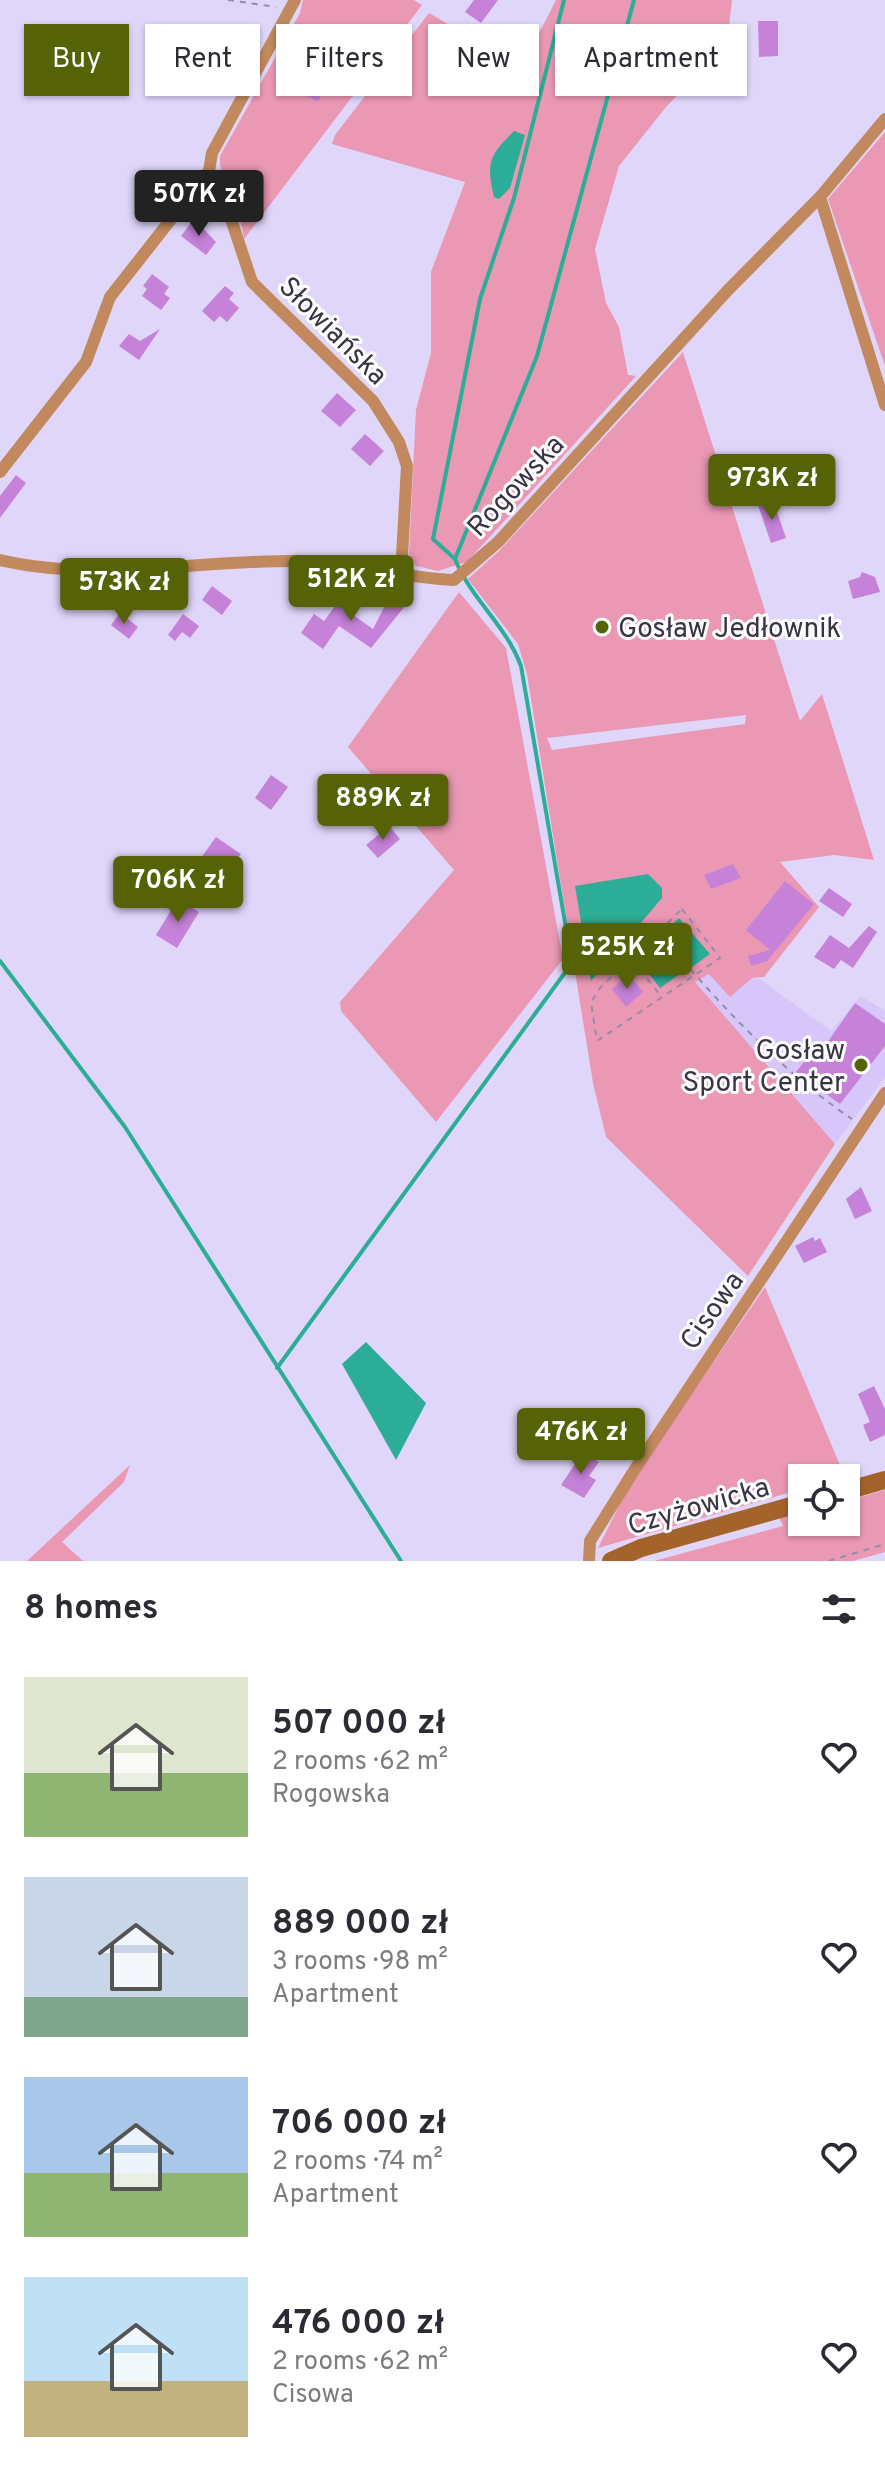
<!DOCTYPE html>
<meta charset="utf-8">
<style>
:root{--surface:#fff;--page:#f7f7f7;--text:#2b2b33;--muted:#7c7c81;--accent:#556306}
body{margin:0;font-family:Overpass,sans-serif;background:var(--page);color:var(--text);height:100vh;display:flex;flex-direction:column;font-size:30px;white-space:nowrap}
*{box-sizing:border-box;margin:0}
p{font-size:26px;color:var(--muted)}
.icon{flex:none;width:44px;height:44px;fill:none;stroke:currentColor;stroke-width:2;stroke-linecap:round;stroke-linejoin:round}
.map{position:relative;height:1561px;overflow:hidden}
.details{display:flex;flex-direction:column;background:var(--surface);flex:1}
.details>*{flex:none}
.guide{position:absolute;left:24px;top:24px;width:838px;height:72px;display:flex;gap:16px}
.tools{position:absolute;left:788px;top:1464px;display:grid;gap:16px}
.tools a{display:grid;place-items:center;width:72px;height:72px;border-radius:0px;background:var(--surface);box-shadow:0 2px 6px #0004;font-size:40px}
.price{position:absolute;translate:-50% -68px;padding:0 18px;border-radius:8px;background:var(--accent);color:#fff;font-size:26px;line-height:52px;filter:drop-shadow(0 2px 4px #0008)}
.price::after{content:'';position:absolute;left:50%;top:48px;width:24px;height:18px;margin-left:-12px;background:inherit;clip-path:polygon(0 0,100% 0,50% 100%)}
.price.current{background:#222;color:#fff}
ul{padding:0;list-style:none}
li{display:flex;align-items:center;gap:24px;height:200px;padding:0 24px}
li span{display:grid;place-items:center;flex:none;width:224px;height:160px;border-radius:0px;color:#555}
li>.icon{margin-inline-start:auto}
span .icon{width:96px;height:96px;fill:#fffc;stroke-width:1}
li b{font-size:34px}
h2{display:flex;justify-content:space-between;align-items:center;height:96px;padding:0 24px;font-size:34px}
.chip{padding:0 28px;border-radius:0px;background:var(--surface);box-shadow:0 2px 6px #0004;font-size:28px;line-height:72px}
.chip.current{background:var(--accent);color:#fff}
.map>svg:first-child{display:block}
.built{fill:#d6c6fa}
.green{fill:#ea98b3;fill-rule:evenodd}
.water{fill:#2bad97}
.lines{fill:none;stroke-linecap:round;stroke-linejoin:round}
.stream{stroke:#2bad97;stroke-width:4}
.building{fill:#c582d8}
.path{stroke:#958da8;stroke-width:2;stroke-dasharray:6 6;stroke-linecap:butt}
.street{stroke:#c1895d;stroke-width:12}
.secondary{stroke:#a4632b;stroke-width:18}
.poi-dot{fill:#556306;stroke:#fdfdfd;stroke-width:3}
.labels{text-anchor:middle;stroke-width:6;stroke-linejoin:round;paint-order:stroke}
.street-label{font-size:28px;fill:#393445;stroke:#fdfdfd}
.poi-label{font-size:28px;fill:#393445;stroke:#fdfdfd;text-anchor:start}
</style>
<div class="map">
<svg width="885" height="1561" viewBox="0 0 885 1561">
<rect width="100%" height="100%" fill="#e0d6fa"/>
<path class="built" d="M708 974 760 979 831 1031 861 996 885 1011V1077L835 1144 694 983Z"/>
<g class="green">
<path d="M303 0H414L422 5 244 239C242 210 218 185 220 156L300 13Z"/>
<path d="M556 0H732L727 44 666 107 619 166 595 249 606 303 619 327 628 375 636 376 467 562 438 571 416 566 409 554 416 410 431 353V272L465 182 332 144 335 135 429 13 522 67Z"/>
<path d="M885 132V366L828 199Z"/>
<path d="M683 352 800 721 822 694 874 860 834 855 780 862 819 907 764 977 752 978 730 997 709 974 695 982 835 1144 748 1276 606 1137 593 1083 527 674 518 644 468 579 499 551ZM746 715 745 724 552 750 547 738Z"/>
<path d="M459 592 506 648 563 959 436 1122 341 1011 340 1002 454 870 348 747Z"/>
<path d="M765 1287 845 1477 802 1478V1489L598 1548 631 1482Z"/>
<path d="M130 1465 124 1482 62 1542 83 1561H27Z"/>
<path d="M885 1490V1552L853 1561H654L783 1526 779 1518 802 1512V1522H846V1501Z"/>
</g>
<g class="water">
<path d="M514 131 525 135 510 188 499 199 494 197C486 162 489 156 514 131Z"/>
<path d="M648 874 662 888V898L591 981 575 886Z"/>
<path d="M679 918 710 954 692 967 664 932Z"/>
<path d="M660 938 687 969 660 988 638 959Z"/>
<path d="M366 1342 426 1403 396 1460 342 1364Z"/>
</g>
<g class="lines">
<g class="stream">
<path d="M455 559 433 539 480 299 514 198 564 0"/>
<path d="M0 961 125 1127 401 1561"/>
<path d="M277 1368 572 963 521 666C506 625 471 599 455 559L537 356 634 0"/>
</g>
</g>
<g class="building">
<path d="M474 0H498L481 23 465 12Z"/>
<path d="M758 21H778V56L759 57Z"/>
<path d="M312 58 334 68 318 101 297 92Z"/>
<path d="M194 219 216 242 206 255 181 236Z"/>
<path d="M152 274 169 287 164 294 170 298 161 310 142 296 147 289 143 286Z"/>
<path d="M225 286 234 293 229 299 239 308 227 322 220 316 214 322 202 311Z"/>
<path d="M160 329 139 360 119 346 129 334 140 341Z"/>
<path d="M337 393 356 410 340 427 321 411Z"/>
<path d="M365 434 384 451 370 466 351 449Z"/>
<path d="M16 475 26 483 0 518V496Z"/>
<path d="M773 500 786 538 771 543 758 505Z"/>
<path d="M862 572 875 577 880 592 853 599 848 581 860 577Z"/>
<path d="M212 586 232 601 222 615 202 600Z"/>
<path d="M344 594 359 606 353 615 373 629 390 596 405 606 371 648 339 626 323 649 301 633 314 614 324 621Z"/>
<path d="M120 613 138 627 129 639 111 625Z"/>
<path d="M183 614 199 626 190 638 182 632 175 641 168 635Z"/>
<path d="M271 775 288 787 271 810 255 798Z"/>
<path d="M374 792 384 803 366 819 356 808Z"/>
<path d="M389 826 400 839 378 858 366 845Z"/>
<path d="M216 837 241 854 223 879 198 862Z"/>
<path d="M733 864 741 878 711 889 704 875Z"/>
<path d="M785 881 814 904 767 961 751 966 748 956 770 950 746 930Z"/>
<path d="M829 888 852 904 843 917 819 901Z"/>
<path d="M178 899 199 912 177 948 156 935Z"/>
<path d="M869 926 877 932 853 968 841 960 834 969 814 957 830 935 849 948Z"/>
<path d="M629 975 643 992 626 1007 612 989Z"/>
<path d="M855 1003 885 1024V1046L840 1104 796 1072 816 1046 822 1050Z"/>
<path d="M861 1187 872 1211 855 1219 846 1199Z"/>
<path d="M813 1237 815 1241 820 1238 827 1252 804 1263 795 1246Z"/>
<path d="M874 1386 885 1409V1435L870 1442 863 1425 870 1422 858 1394Z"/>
<path d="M583 1452 599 1462 589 1476 596 1480 584 1498 561 1485Z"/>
</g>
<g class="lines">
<g class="path">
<path d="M228 0 276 7"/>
<path d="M682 909 720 958 597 1041 591 1002 600 988Z"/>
<path d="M659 933C717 1001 778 1069 852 1119"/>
<path d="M632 960 661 996"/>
<path d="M829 1561 885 1544"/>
</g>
<g class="street">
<path d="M295 0 212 153 209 171 230 216 252 282 373 401 399 442 407 466 401 575"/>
<path d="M820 197 885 405"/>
<path d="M0 472 86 362 110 297 209 171"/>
<path d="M0 560C100 583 201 559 303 561 353 563 403 578 454 580L498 542 728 290 820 197 885 119"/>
<path d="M589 1561 590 1541 635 1469 885 1093"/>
</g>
<g class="secondary">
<path d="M846 1491 885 1480"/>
<path d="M611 1561 641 1548 802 1503"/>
</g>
</g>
<g class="poi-dot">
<circle cx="602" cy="627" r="8"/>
<circle cx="861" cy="1065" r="8"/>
</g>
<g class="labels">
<g class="street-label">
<text transform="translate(334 330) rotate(45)" y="10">Słowiańska</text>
<text transform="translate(515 485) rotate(-47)" y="10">Rogowska</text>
<text transform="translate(711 1310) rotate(-55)" y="10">Cisowa</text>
<text transform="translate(698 1505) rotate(-16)" y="10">Czyżowicka</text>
</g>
<g class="poi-label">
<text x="618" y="637">Gosław Jedłownik</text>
<text x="845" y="1059" text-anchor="end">Gosław<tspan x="845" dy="32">Sport Center</tspan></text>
</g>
</g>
</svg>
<div class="tools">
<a><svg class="icon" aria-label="locate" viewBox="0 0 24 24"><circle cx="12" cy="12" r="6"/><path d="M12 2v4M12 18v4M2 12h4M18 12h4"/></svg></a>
</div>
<b class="price current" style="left:199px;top:238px">507K zł</b>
<b class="price" style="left:772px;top:522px">973K zł</b>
<b class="price" style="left:351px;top:623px">512K zł</b>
<b class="price" style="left:124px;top:626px">573K zł</b>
<b class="price" style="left:383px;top:842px">889K zł</b>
<b class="price" style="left:178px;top:924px">706K zł</b>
<b class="price" style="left:627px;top:991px">525K zł</b>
<b class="price" style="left:581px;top:1476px">476K zł</b>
<div class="guide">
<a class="chip current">Buy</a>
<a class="chip">Rent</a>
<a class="chip">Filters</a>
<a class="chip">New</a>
<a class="chip">Apartment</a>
</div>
</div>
<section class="details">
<h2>8 homes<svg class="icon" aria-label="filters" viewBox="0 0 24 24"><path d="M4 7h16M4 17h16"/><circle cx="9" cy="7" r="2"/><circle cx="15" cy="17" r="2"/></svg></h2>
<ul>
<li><span style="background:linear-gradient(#dfe7d0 60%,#8fb573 0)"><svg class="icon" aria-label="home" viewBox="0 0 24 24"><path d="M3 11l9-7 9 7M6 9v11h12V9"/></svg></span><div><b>507 000 zł</b><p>2 rooms · 62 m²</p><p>Rogowska</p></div><svg class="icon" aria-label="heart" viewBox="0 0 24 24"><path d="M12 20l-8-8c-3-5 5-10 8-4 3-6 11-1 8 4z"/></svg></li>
<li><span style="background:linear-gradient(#c9d6e8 75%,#7fa58c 0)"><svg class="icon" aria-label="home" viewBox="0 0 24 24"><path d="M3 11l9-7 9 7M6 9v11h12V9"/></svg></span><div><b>889 000 zł</b><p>3 rooms · 98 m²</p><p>Apartment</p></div><svg class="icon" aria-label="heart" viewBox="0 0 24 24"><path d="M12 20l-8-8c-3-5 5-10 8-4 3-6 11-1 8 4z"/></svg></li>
<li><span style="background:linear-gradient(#a9c7e8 60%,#8fb573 0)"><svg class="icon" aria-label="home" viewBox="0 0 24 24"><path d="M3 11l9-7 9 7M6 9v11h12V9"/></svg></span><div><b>706 000 zł</b><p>2 rooms · 74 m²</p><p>Apartment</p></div><svg class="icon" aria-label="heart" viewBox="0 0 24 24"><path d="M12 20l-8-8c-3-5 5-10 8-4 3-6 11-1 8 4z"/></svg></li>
<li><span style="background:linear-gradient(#bfe0f5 65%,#c2b280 0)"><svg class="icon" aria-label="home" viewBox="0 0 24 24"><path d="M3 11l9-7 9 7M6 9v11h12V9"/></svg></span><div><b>476 000 zł</b><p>2 rooms · 62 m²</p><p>Cisowa</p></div><svg class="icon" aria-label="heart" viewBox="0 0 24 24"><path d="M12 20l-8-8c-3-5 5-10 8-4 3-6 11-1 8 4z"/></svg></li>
</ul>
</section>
